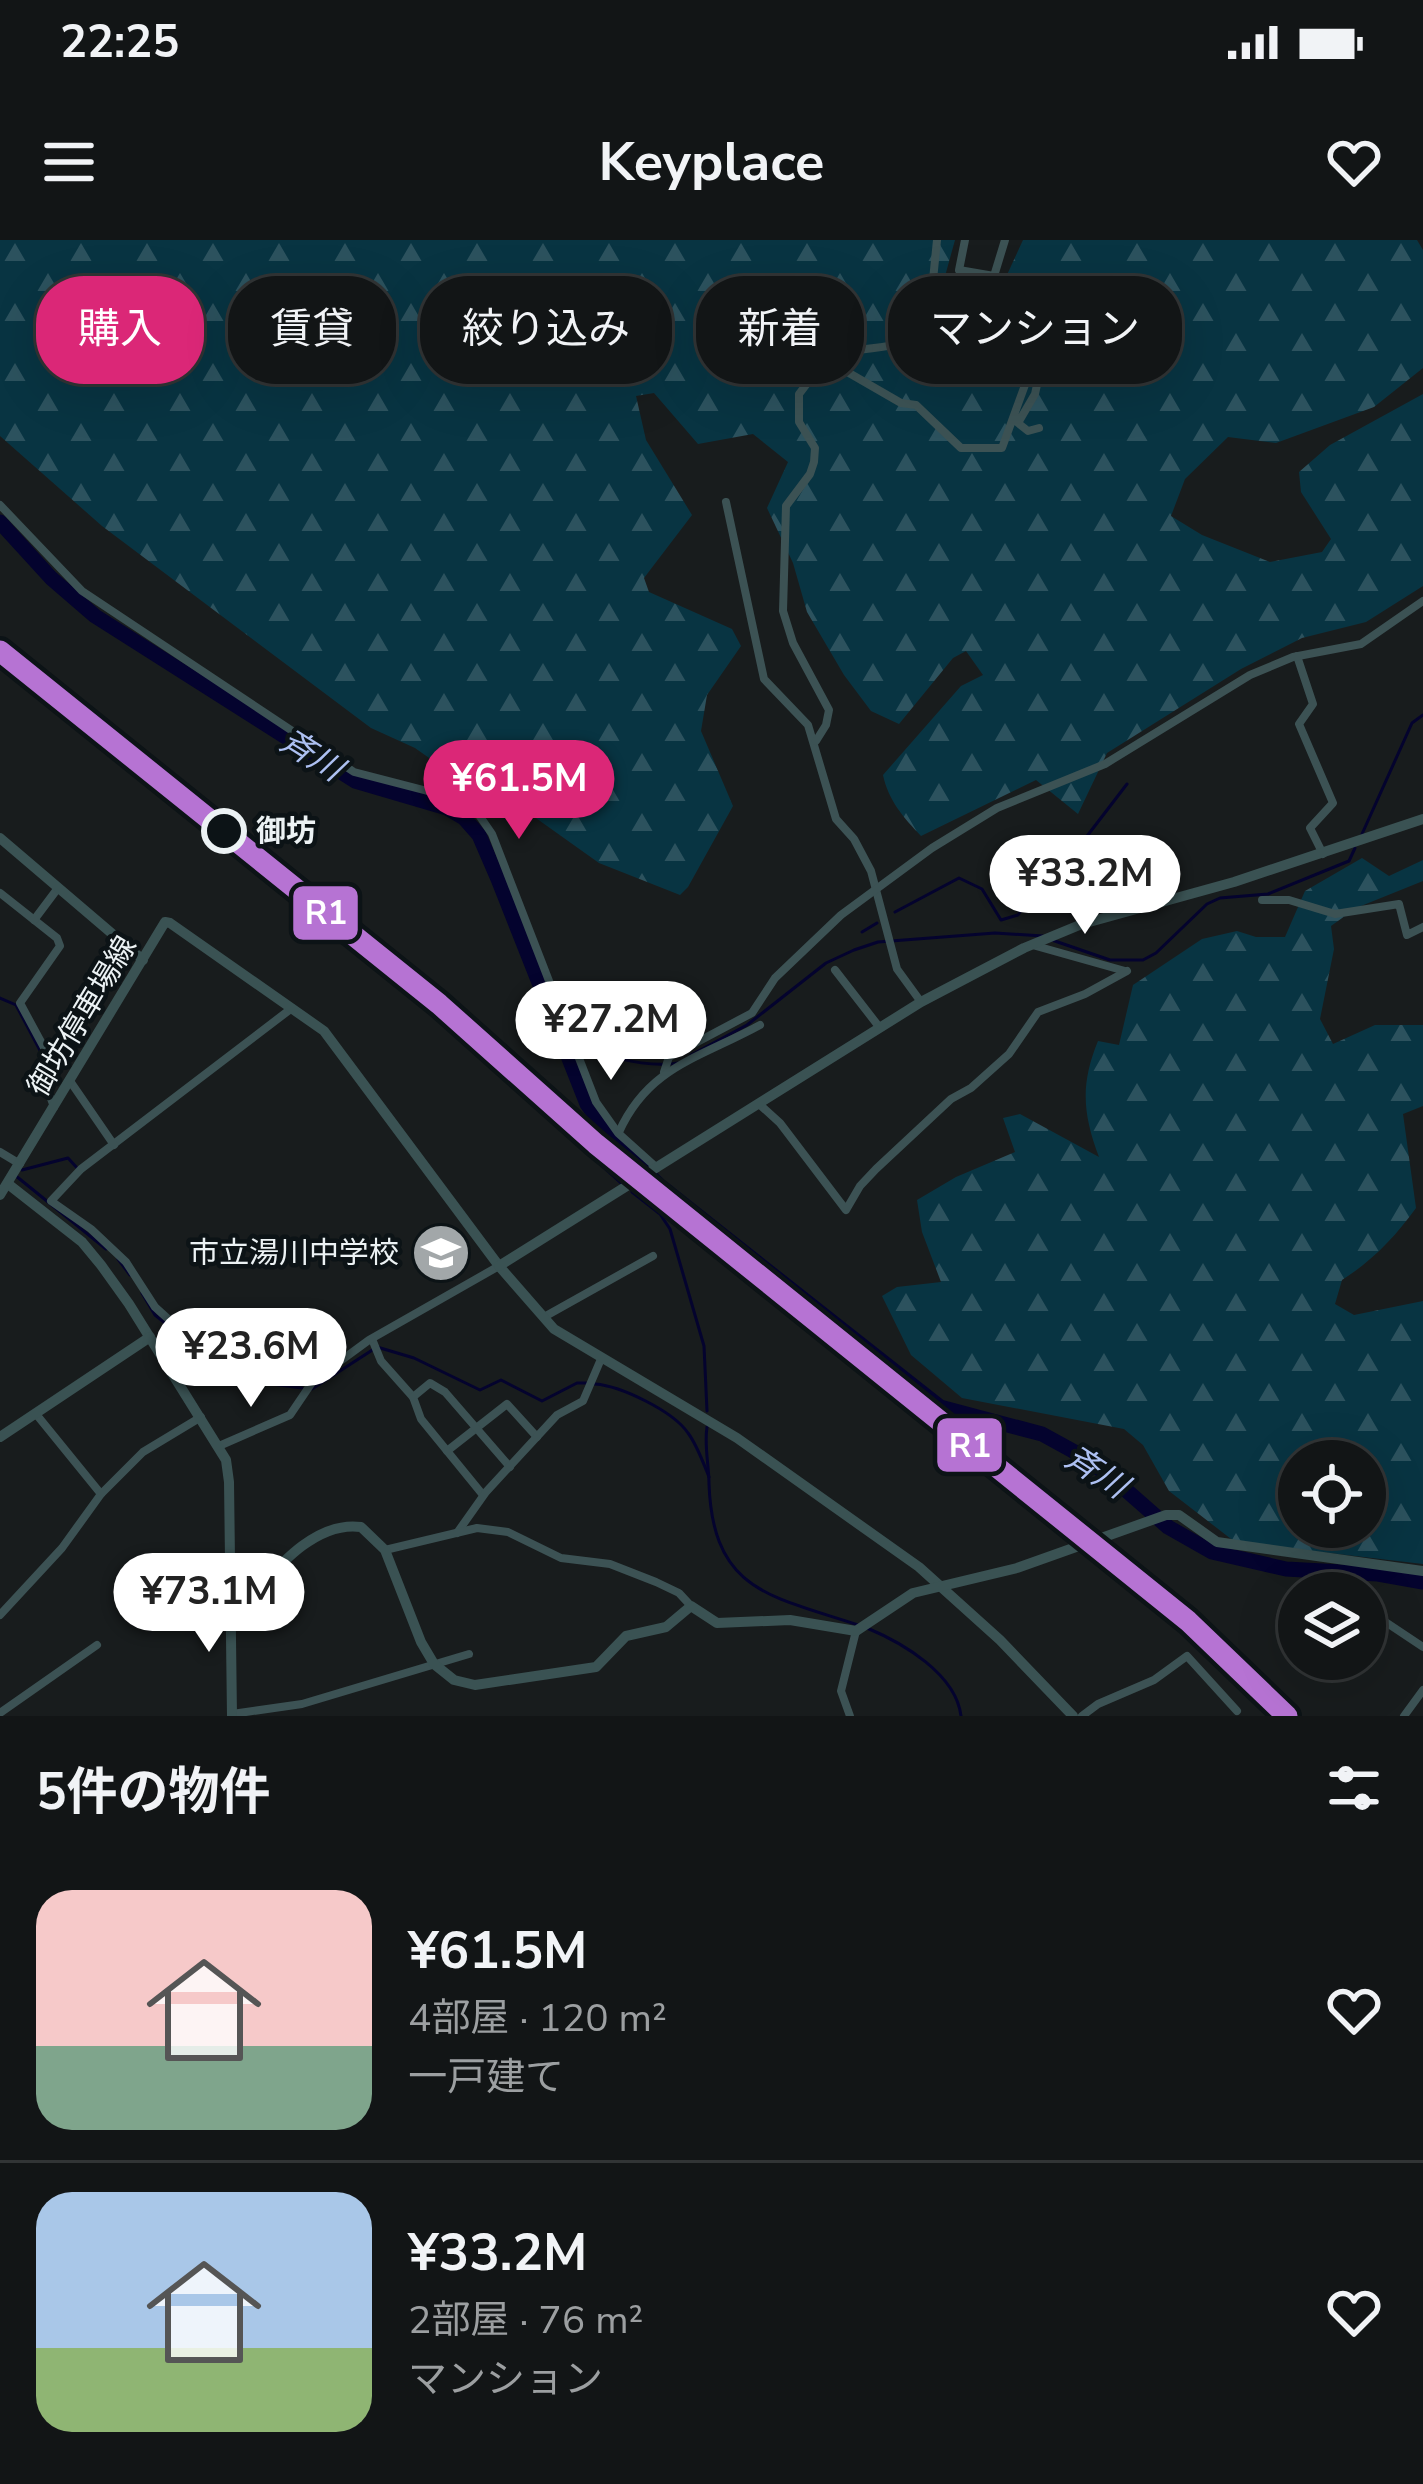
<!DOCTYPE html>
<html lang="ja">
<meta charset="utf-8">
<style>
:root{--surface:#121516;--page:#1b1e1f;--text:#f1f3f6;--muted:#9c9fa1;--line:#313435;--accent:#db2777}
body{margin:0;font-family:"Nunito Sans","Noto Sans JP",sans-serif;background:var(--page);color:var(--text);height:100vh;display:flex;flex-direction:column;font-size:45px;white-space:nowrap}
*{box-sizing:border-box;margin:0}
p{font-size:39px;color:var(--muted)}
.icon{flex:none;width:66px;height:66px;fill:none;stroke:currentColor;stroke-width:2;stroke-linecap:round;stroke-linejoin:round}
.map{position:relative;height:1476px;overflow:hidden}
.details{display:flex;flex-direction:column;background:var(--surface);flex:1}
.details>*{flex:none}
.hud{position:absolute;left:36px;top:36px;width:1353px;height:108px;display:flex;gap:24px}
.buttons{position:absolute;left:1278px;top:1200px;display:grid;gap:24px}
.buttons a{display:grid;place-items:center;width:108px;height:108px;border-radius:50%;background:var(--surface);box-shadow:0 12px 48px #0002,0 0 0 3px var(--line);font-size:60px}
.price{position:absolute;translate:-50% -102px;padding:0 27px;border-radius:42px;background:#fff;color:#222;font-size:39px;line-height:78px;filter:drop-shadow(0 3px 6px #0008)}
.price::after{content:'';position:absolute;left:50%;top:72px;width:36px;height:27px;margin-left:-18px;background:inherit;clip-path:polygon(0 0,100% 0,50% 100%)}
.price.active{background:var(--accent);color:#fff}
ul{padding:0;list-style:none}
li{display:flex;align-items:center;gap:36px;height:300px;padding:0 36px}
li+li{border-top:3px solid var(--line)}
li span{display:grid;place-items:center;flex:none;width:336px;height:240px;border-radius:36px;color:#555}
li>.icon{margin-inline-start:auto}
span .icon{width:144px;height:144px;fill:#fffc;stroke-width:1}
li b{font-size:51px}
h2{display:flex;justify-content:space-between;align-items:center;height:144px;padding:0 36px;font-size:51px}
.chip{padding:0 42px;border-radius:48px;background:var(--surface);box-shadow:0 12px 48px #0002,0 0 0 3px var(--line);font-size:42px;line-height:108px}
.chip.active{background:var(--accent);color:#fff}
.status{display:flex;justify-content:space-between;align-items:center;height:84px;padding:0 60px;background:var(--surface);direction:ltr}
.status svg{height:33px;fill:currentColor}
header{display:flex;justify-content:space-between;align-items:center;height:156px;padding:0 36px;background:var(--surface);font-size:54px;font-weight:700}
.map>svg:first-child{display:block}
.forest{fill:url(#forest-firs);fill-rule:evenodd}
.lines{fill:none;stroke-linecap:round;stroke-linejoin:round}
.stream{stroke:#04032e;stroke-width:3}
.river{stroke:#04032e;stroke-width:15}
.street{stroke:#3c5254;stroke-width:8}
.secondary{stroke:#3a5253;stroke-width:10}
.rail{stroke:#4e595a;stroke-width:3;stroke-dasharray:24 12;stroke-linecap:butt}
.rail-1-casing{stroke:#0c1316;stroke-width:30}
.rail-1{stroke:#b673d3;stroke-width:21}
.stop-dot{fill:#0c1316;stroke:#ecf2f4;stroke-width:6}
.labels{text-anchor:middle;stroke-width:9;stroke-linejoin:round;paint-order:stroke}
.stop-label{font-size:30px;font-weight:bold;fill:#ecf2f4;stroke:#0c1316;text-anchor:start}
.street-label{font-size:30px;fill:#ecf2f4;stroke:#0c1316}
.poi-label{font-size:30px;fill:#ecf2f4;stroke:#0c1316;text-anchor:end}
.water-label{font-size:33px;font-style:italic;fill:#adc0f2;stroke:#0c1316}
.line-badge{stroke:#0c1316;stroke-width:4.5}
.badge-label{font-size:33px;text-anchor:middle;font-weight:bold;fill:#fff}
</style>
<div class="status"><b>22:25</b><svg viewBox="0 0 49 12"><path d="M0 12V9h3v3zM5 12V6h3v6zM10 12V3h3v9zM15 12V0h3v12zM26 1h20v11H26zM47 4h2v5h-2z"/></svg></div>
<header><svg class="icon" aria-label="menu" viewBox="0 0 24 24"><path d="M4 6h16M4 12h16M4 18h16"/></svg>Keyplace<svg class="icon" aria-label="heart" viewBox="0 0 24 24"><path d="M12 20l-8-8c-3-5 5-10 8-4 3-6 11-1 8 4z"/></svg></header>
<div class="map">
<svg width="1423" height="1476" viewBox="0 0 1423 1476">
<defs>
<pattern id="forest-firs" width="22" height="20" patternUnits="userSpaceOnUse" patternTransform="scale(3)"><rect width="22" height="20" fill="#083442"/><path d="M5 1l3.5 6h-7zM16 11l3.5 6h-7z" fill="#2c525e"/></pattern>
</defs>
<rect width="100%" height="100%" fill="#181c1d"/>
<g class="forest">
<path d="M0 0H955L942 47 981 51 1001 48 1023 0H1417L1423 10V128L1374 167 1276 203 1228 197 1185 239 1171 276 1202 295 1270 322 1322 312 1331 299 1301 252 1299 232 1330 205 1423 154V346L1366 382 1302 398 1241 429 1107 513 1078 574 1036 540 921 596C904 578 888 560 883 535L961 446 983 435 966 411 953 418 899 484 871 471 844 435 807 372 793 323 767 268 788 222 753 194 698 204 654 153 636 156 646 200 692 275 644 338 649 352 732 389 741 406 707 455 701 491 733 566 688 647 680 655 599 623 519 566 466 544 415 508 371 488 102 286 0 196Z"/>
<path d="M1362 618 1389 636 1423 620V641L1356 668 1331 686 1334 709 1320 779 1333 804 1375 785H1423V866L1403 874 1416 968C1395 997 1372 1021 1342 1040L1335 1064 1354 1075 1423 1061V1324L1235 1302 1169 1251 1143 1205 1124 1189 962 1158 911 1115 882 1056 897 1047 941 1042 922 992 917 960 956 937 1015 912 1003 878 1020 874 1099 917C1083 874 1080 845 1098 801L1119 805 1133 745 1202 699 1237 691 1256 697H1285L1305 651ZM1299 1221H1365V1287H1299Z"/>
</g>
<g class="lines">
<g class="stream">
<path d="M1362 594 1412 483 1423 475"/>
<path d="M895 672 959 638 982 649 1001 680 1018 675 1038 647 1071 617 1127 544"/>
<path d="M862 692 877 683"/>
<path d="M1052 700 1110 720H1143L1156 713 1207 664 1220 658 1268 654 1349 621 1355 608"/>
<path d="M0 758 16 765 43 816"/>
<path d="M562 800C597 813 641 829 678 823"/>
<path d="M691 815 747 785 826 723 854 710 878 702 995 693 1043 696"/>
<path d="M611 898 590 915 622 944"/>
<path d="M22 930 68 918 78 929"/>
<path d="M16 936 106 1009"/>
<path d="M632 952 660 974 670 989 704 1106 707 1171"/>
<path d="M118 1019 130 1035"/>
<path d="M142 1053 155 1075 174 1090 215 1107 256 1142 302 1148"/>
<path d="M271 1105 275 1112 273 1134"/>
<path d="M275 1115 327 1114"/>
<path d="M595 1144C621 1146 673 1171 688 1193 697 1205 703 1222 709 1237"/>
<path d="M312 1149 377 1107 414 1118 480 1150 501 1140 542 1161 577 1143H586"/>
<path d="M707 1187C704 1206 709 1225 709 1244 713 1352 771 1356 858 1385"/>
<path d="M867 1388C903 1403 956 1434 961 1476"/>
</g>
<path class="river" d="M0 282 51 338 95 376 355 541 447 568 464 578 479 595 498 639 587 864 611 898 660 946 940 1167 1042 1194 1073 1211 1110 1236 1168 1287 1212 1312 1286 1329 1378 1334 1423 1342"/>
<g class="street">
<path d="M965 0 959 30 994 36 1005 0"/>
<path d="M823 125 849 133 901 163 916 165 961 208H1002L1029 134 1038 140 1035 154 1018 183 1028 191 1039 188"/>
<path d="M726 262 764 439 808 485 836 579 854 599 871 631 897 729 921 762"/>
<path d="M0 265 82 351 354 532 470 562 492 594 596 862 618 893 657 928"/>
<path d="M1297 416 1313 464 1299 484 1333 563 1310 588 1323 614"/>
<path d="M816 501 826 485 829 470 793 403 783 371 786 266 810 234 814 222 815 208 799 182V154C808 143 819 125 832 118 864 101 909 117 929 80L937 0"/>
<path d="M0 653 57 698 60 706 20 763 47 813 49 853 54 867"/>
<path d="M1262 660H1289L1335 674 1399 664 1407 695 1423 687"/>
<path d="M34 680 58 648"/>
<path d="M1036 706 1125 731"/>
<path d="M835 730 880 788"/>
<path d="M292 768 81 929 51 961 91 989 126 1022 155 1067 176 1086 219 1103 259 1136 313 1141"/>
<path d="M664 832 669 817 752 773 775 738 841 675 932 608 997 568 1105 524 1250 435 1293 417 1361 404 1423 361"/>
<path d="M70 841 114 905"/>
<path d="M759 864 780 883 846 970 860 946 876 929 951 859 971 848 1009 814 1038 772 1085 754 1127 731"/>
<path d="M619 892C649 826 700 818 760 785"/>
<path d="M0 912 20 924"/>
<path d="M544 1077 653 1016"/>
<path d="M372 1099 381 1121 413 1157"/>
<path d="M36 1174 101 1254"/>
<path d="M219 1206 290 1175 313 1141 369 1100 499 1026"/>
<path d="M447 1211 507 1164 537 1197"/>
<path d="M483 1255 421 1179 413 1157 430 1143 445 1152 510 1227"/>
<path d="M457 1293 486 1252 557 1175 583 1161 601 1119"/>
<path d="M385 1310 477 1288 508 1292 561 1318 610 1324 656 1342 679 1353 691 1366"/>
<path d="M0 1375 62 1308 101 1254 143 1212 201 1177"/>
<path d="M1375 1375 1423 1407"/>
<path d="M0 1473 97 1405"/>
<path d="M232 1474 302 1464 469 1414"/>
<path d="M850 1476 841 1451 856 1391"/>
<path d="M1082 1476 1098 1464 1154 1440 1187 1416 1237 1471"/>
<path d="M1404 1476 1423 1450"/>
</g>
<g class="secondary">
<path d="M0 598 143 720"/>
<path d="M8 944 82 1002 101 1025 129 1064 226 1220 229 1242 232 1476"/>
<path d="M0 955 165 682 170 683 324 791 499 1026 554 1089 737 1198 919 1327 1000 1400 1073 1476"/>
<path d="M499 1026 921 762 1024 708 1082 684 1234 642 1423 579"/>
<path d="M0 1197 150 1097"/>
<path d="M231 1353 255 1352C281 1323 318 1281 361 1287L385 1310 421 1402 434 1424 454 1440 475 1445 596 1427 626 1396 666 1387 691 1366 717 1383 790 1380 856 1391 913 1353 1017 1328 1166 1275H1179L1217 1302 1423 1331"/>
</g>
<path class="rail" d="M0 411 439 764 596 904 1188 1381 1287 1476"/>
<defs>
<path id="rail-1" d="M0 411 439 764 596 904 1188 1381 1287 1476"/>
</defs>
<use href="#rail-1" class="rail-1-casing"/>
<use href="#rail-1" class="rail-1"/>
</g>
<defs>
<symbol id="school-disc" viewBox="-11 -11 22 22"><circle r="9.5" fill="#a2a7a9" stroke="#0c1316"/><path d="M0-5L7-2L0 1L-7-2ZM-4 1L0 2.5L4 1V4Q0 6-4 4Z" fill="#fff"/></symbol>
</defs>
<g fill-rule="evenodd">
<use href="#school-disc" x="408" y="980" width="66" height="66"/>
</g>
<circle class="stop-dot" cx="224" cy="591" r="20"/>
<g class="labels">
<g class="stop-label">
<text x="256" y="601">御坊</text>
</g>
<g class="street-label">
<text transform="translate(82 776) rotate(-59)" y="10">御坊停車場線</text>
</g>
<g class="poi-label">
<text x="399" y="1023">市立湯川中学校</text>
</g>
<g class="water-label">
<text transform="translate(312 514) rotate(32)" y="12">斉川</text>
<text transform="translate(1097 1231) rotate(33)" y="12">斉川</text>
</g>
</g>
<g class="line-badge">
<rect x="291" y="644" width="69" height="58" rx="12" fill="#b673d3"/>
<rect x="935" y="1176" width="69" height="58" rx="12" fill="#b673d3"/>
</g>
<g class="badge-label">
<text x="326" y="684">R1</text>
<text x="970" y="1217">R1</text>
</g>
</svg>
<div class="buttons">
<a><svg class="icon" aria-label="locate" viewBox="0 0 24 24"><circle cx="12" cy="12" r="6"/><path d="M12 2v4M12 18v4M2 12h4M18 12h4"/></svg></a>
<a><svg class="icon" aria-label="layers" viewBox="0 0 24 24"><path d="M12 4l9 5-9 5-9-5zM3 14l9 5 9-5"/></svg></a>
</div>
<b class="price active" style="left:519px;top:602px">¥61.5M</b>
<b class="price" style="left:1085px;top:697px">¥33.2M</b>
<b class="price" style="left:611px;top:843px">¥27.2M</b>
<b class="price" style="left:251px;top:1170px">¥23.6M</b>
<b class="price" style="left:209px;top:1415px">¥73.1M</b>
<div class="hud">
<a class="chip active">購入</a>
<a class="chip">賃貸</a>
<a class="chip">絞り込み</a>
<a class="chip">新着</a>
<a class="chip">マンション</a>
</div>
</div>
<section class="details">
<h2>5件の物件<svg class="icon" aria-label="filters" viewBox="0 0 24 24"><path d="M4 7h16M4 17h16"/><circle cx="9" cy="7" r="2"/><circle cx="15" cy="17" r="2"/></svg></h2>
<ul>
<li><span style="background:linear-gradient(#f6c9c9 65%,#7fa58c 0)"><svg class="icon" aria-label="home" viewBox="0 0 24 24"><path d="M3 11l9-7 9 7M6 9v11h12V9"/></svg></span><div><b>¥61.5M</b><p>4部屋 · 120 m²</p><p>一戸建て</p></div><svg class="icon" aria-label="heart" viewBox="0 0 24 24"><path d="M12 20l-8-8c-3-5 5-10 8-4 3-6 11-1 8 4z"/></svg></li>
<li><span style="background:linear-gradient(#a9c7e8 65%,#8fb573 0)"><svg class="icon" aria-label="home" viewBox="0 0 24 24"><path d="M3 11l9-7 9 7M6 9v11h12V9"/></svg></span><div><b>¥33.2M</b><p>2部屋 · 76 m²</p><p>マンション</p></div><svg class="icon" aria-label="heart" viewBox="0 0 24 24"><path d="M12 20l-8-8c-3-5 5-10 8-4 3-6 11-1 8 4z"/></svg></li>
</ul>
</section>
